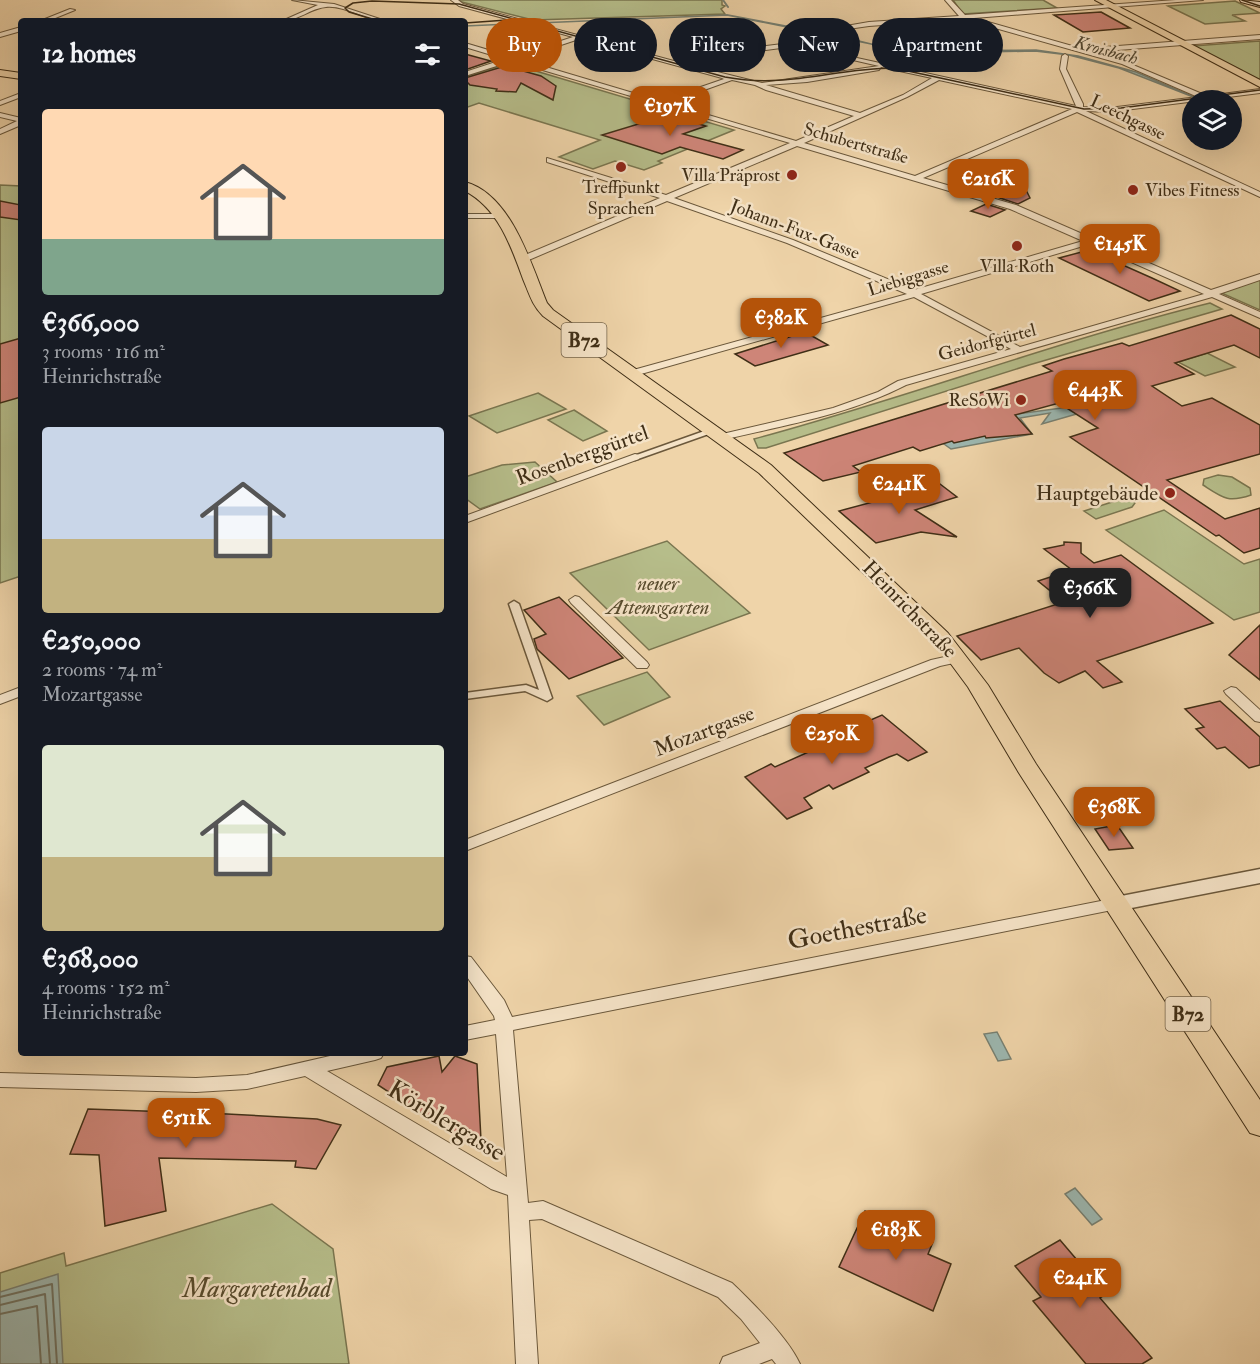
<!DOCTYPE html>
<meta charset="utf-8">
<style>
:root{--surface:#171b24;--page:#20242c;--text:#f1f3f6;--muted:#9ea1a6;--accent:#b45309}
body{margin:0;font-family:"IM FELL Double Pica",serif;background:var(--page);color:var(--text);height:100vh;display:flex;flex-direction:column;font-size:22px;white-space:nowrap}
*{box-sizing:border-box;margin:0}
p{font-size:20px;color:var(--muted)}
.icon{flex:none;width:33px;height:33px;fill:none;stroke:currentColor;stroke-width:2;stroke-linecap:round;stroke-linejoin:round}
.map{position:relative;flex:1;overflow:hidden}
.drawer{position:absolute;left:18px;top:18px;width:450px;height:1038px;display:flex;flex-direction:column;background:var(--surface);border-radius:6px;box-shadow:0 6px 24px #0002}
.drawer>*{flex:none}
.hud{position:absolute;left:486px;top:18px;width:570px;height:54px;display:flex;gap:12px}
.buttons{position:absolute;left:1182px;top:90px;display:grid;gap:12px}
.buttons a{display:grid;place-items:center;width:60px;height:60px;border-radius:50%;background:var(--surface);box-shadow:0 6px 24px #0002;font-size:30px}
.price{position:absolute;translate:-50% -51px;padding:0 14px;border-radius:12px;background:var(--accent);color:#fff;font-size:20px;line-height:39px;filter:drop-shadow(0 2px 3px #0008)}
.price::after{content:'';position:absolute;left:50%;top:36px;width:18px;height:14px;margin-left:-9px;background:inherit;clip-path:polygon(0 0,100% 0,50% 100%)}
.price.on{background:#222;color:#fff}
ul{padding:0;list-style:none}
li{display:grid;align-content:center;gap:12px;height:318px;padding:0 24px}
li span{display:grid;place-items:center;height:186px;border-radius:6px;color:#555}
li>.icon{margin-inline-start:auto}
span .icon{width:108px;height:108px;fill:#fffc;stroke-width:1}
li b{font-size:26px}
h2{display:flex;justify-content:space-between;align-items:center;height:72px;padding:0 24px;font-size:26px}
.chip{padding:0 21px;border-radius:27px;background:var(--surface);box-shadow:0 6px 24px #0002;font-size:21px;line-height:54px}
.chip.on{background:var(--accent);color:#fff}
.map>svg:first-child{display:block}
.green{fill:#b6bd8a;stroke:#7a7650;stroke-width:1.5}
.water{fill:#9cb7b0;stroke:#778072;stroke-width:1.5}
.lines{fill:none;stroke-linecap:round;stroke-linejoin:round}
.shore{stroke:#6e7263;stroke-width:2}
.stream{stroke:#778072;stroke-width:2}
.building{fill:#ce8578;stroke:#3f2e16;stroke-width:1.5}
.pedestrian-casing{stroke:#6b583b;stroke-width:3}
.minor-casing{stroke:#6b583b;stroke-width:2}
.tertiary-casing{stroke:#6b583b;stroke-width:3}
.secondary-casing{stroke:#3f2e16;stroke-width:2}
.primary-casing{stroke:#3f2e16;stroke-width:2}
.pedestrian{fill:#f5e3c7;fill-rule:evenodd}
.minor{fill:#f5e3c7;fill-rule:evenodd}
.tertiary{fill:#f5e3c7;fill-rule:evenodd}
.secondary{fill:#f5e3c7;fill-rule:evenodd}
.primary{fill:#efd4a9;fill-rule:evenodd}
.tram{stroke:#3f2e16;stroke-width:1.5}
.poi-dot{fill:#8f2418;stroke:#f5e3c7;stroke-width:2}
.labels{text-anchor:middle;stroke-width:5;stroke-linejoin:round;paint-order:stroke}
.far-water-label{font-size:18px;font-style:italic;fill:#524935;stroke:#f5e3c7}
.far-street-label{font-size:18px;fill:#3f2e16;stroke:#f5e3c7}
.far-poi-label{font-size:18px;fill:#3f2e16;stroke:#f5e3c7;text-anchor:end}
.shield{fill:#f5e3c7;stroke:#76644b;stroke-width:1.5}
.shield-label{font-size:20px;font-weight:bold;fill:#3f2e16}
.street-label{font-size:21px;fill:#3f2e16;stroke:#f5e3c7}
.poi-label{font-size:21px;fill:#3f2e16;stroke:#f5e3c7;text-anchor:end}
.park-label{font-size:21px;font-style:italic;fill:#574b2d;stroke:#f5e3c7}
.near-street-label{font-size:26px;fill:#3f2e16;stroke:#f5e3c7}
.near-park-label{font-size:26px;font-style:italic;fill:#574b2d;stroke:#f5e3c7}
</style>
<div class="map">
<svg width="1260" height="1364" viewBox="0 0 1260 1364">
<rect width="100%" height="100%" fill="#efd4a9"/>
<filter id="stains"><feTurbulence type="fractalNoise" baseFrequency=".00333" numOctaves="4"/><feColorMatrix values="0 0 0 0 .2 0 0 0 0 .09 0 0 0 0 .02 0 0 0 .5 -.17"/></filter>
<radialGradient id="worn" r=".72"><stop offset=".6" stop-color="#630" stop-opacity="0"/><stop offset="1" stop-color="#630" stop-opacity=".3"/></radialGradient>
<g class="green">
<path d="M454 0H722V5L725 6 721 9 725 14 533 20Z"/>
<path d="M953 0H1043L1057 8 963 14Z"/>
<path d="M1235 1 1260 13 1232 15 1245 21 1205 24 1168 6Z"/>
<path d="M1260 41V80L1193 46Z"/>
<path d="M509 63 734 130 658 161 662 163 644 170 615 161 593 169 559 157 600 140 479 103 465 108V77Z"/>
<path d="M0 185 21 186V576L0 583Z"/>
<path d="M1260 277V310L1217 291Z"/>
<path d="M1210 303 1222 309 1029 365 766 448H758L754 439C907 398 1057 341 1210 303Z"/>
<path d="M1207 353 1235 367 1205 376 1178 362Z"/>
<path d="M538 393 566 409 497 433 469 416Z"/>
<path d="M574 410 607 431 583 441 548 420Z"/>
<path d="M535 462 557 482 480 509 465 498V477L502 465Z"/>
<path d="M1218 475 1232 477 1250 488 1251 495C1228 503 1223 498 1203 485L1204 479Z"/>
<path d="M1131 496 1135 503 1132 507 1096 519 1084 511Z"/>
<path d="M1164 510 1244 564 1260 559V612L1234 620 1106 530Z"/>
<path d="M667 541 750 613 649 650 570 573Z"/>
<path d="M647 672 670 697 604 725 577 696Z"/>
<path d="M272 1204 333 1249 349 1364H0V1273L64 1253 66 1266Z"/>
</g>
<g class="water">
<path d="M727 15 465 26 728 15 839 36 883 47 915 51 1036 50 1078 56 1136 72 1201 100 1119 68 1069 55 1035 51 934 53 901 50Z"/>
<path d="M1069 407 1080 413 1042 424 1050 413 1020 418 1032 434 951 449 937 439 1017 414Z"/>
<path d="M997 1032 1011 1059 998 1061 984 1034Z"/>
<path d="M1075 1188 1102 1219 1092 1225 1065 1194Z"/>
<path d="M58 1274 63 1364H0V1292Z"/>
</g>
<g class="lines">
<g class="shore">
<path d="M0 1297 52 1284 57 1364"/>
<path d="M0 1305 45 1294 50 1364"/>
<path d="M0 1314 37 1306 41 1364"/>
</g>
<path class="stream" d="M723 0 728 7"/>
</g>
<g class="building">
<path d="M1101 12 1130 28 1083 32 1054 15Z"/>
<path d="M465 54 491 61 465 70Z"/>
<path d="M505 66 541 76 556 86 553 100 521 83 516 92 496 91 497 89 470 85 465 80V78Z"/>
<path d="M668 115 706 126 683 134 743 150 723 159 680 147 662 154 602 135Z"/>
<path d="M1024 186 1030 198 1018 204 1000 198Z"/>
<path d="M0 201 21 205V220L0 217Z"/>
<path d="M986 204 1005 210 990 217 971 211Z"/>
<path d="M1089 250 1152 278 1180 291 1149 301 1059 258Z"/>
<path d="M1231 315 1260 329V358L1234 345 1175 363 1194 374 1152 386 1182 406 1212 398 1260 425V454L1167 480 1225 519 1260 508V548L1244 553 1219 535 1216 536 1070 437 1098 428 1059 403 1015 415 1032 434 986 438 985 436 954 443 952 441 920 451 913 447 853 466 861 472 823 481 784 453 1052 371 1043 366 1064 359 1122 343 1129 346Z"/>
<path d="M805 332 828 345 755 366 735 354Z"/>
<path d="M21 338V397L0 403V344Z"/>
<path d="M940 484 957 497 915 510 957 537 921 532 876 543 839 511Z"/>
<path d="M1064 542 1081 543V553L1094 563 1121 555 1213 623 1097 661 1122 682 1103 688 1085 671 1059 683 1044 673 1019 648 981 660 957 636 1064 602 1038 581 1072 570 1044 549 1064 545Z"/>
<path d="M559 597 613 648 623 658 569 679 537 649 534 639 546 634 524 610Z"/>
<path d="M1260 625V680L1229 655Z"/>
<path d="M1220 701 1260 737V765L1249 768 1225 747 1217 749 1196 729 1204 727 1185 709Z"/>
<path d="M882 715 927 752 908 761 897 754 889 757 865 768 869 772 833 789 829 785 804 798 812 808 787 819 745 777 771 764 775 767 862 728 859 725Z"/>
<path d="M1117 825 1133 848 1109 850 1095 829Z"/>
<path d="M439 1056 442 1072 455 1056 477 1064 481 1140 471 1146 378 1085 387 1067Z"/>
<path d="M88 1109 227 1114 317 1119 341 1125 316 1169 295 1167 296 1161 159 1158 166 1211 105 1226 99 1155 70 1154Z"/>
<path d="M865 1211 933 1242 928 1254 951 1264 933 1311 839 1267Z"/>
<path d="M1060 1240 1106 1294 1100 1298 1152 1358 1142 1364H1086L1033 1301 1041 1297 1015 1266Z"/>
</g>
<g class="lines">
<defs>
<g id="pedestrian">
<path d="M710 429H713L717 431 638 459 635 460 631 457Z"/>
<path d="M514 601 519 604 552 698 547 701 525 691 465 699V693L526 685 539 690 509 604Z"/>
</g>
<g id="minor">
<path d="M292 0 334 4 386 21C366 21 345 5 326 7 311 8 298 21 282 21L318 5Z"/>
<path d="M451 0H458L463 4 685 64 734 50 831 38 846 26 869 22 959 16 945 0H951L965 15 1176 0H1203L974 18 1090 51 1092 48 1260 35V39L1092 52 1126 62 1207 96 1260 89V93L1109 112 1086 111 1260 192V197L1077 112 923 178 1016 205 1211 290 1260 274V280L1219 294 1260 312V318L1212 297 906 385C848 415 785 425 722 440L718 439V435L833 408 878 392 898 381 1011 349 914 297 634 376H626V372L907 294 787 243 667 201 524 262H518V258L660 198 547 162V158L666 195 790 143 512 61 465 76V72L505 59 465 47V43L512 57 573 37 459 6ZM963 19 1122 64 1198 97 1109 108 1083 107V104L1066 69 1068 56 1065 54 1062 56 1060 69 1076 106 857 58 838 37 848 29 869 26ZM579 39 722 78 724 79 660 101 519 59ZM834 41 853 60 879 66 762 83 693 66 735 54ZM881 67 932 78 903 95 860 113 766 85 807 82 879 70ZM732 80 755 85 766 90 854 116 796 141 668 103ZM939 80 1072 109 915 176 804 143 907 97ZM797 146 1010 209 1083 241 914 290 793 240 674 198ZM1090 244 1204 294 1020 347 921 294Z"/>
<path d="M70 9 75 10 48 21H40Z"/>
<path d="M21 27V31L0 37V33Z"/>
<path d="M21 93V97L0 105V101Z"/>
<path d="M0 113 21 118V125L0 134V129L17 121 0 117Z"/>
<path d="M465 214H499L503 216 499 218H465Z"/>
<path d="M635 454 639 455V459L465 523V516Z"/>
<path d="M575 596 579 597 647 662 649 665 647 668H637L571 603 569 600Z"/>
<path d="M958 654 963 655 965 658 963 661 940 666 465 851V840L931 660Z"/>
<path d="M21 687V696L0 704V695Z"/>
<path d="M1231 687 1236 688 1260 710V722L1255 721 1226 694 1224 691Z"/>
<path d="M1116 898 1122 900 1124 904 1122 908 513 1030 528 1203 543 1201 550 1204 732 1283C754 1304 788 1338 800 1364H776L772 1359 759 1364H720L723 1357 760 1343 741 1319 718 1297 542 1219 529 1220 538 1364H516L508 1195 491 1189 305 1076 247 1089 196 1092 0 1087V1073L196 1078 247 1075 343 1053H384L381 1058 375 1060 327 1071 507 1177 496 1034 465 1040V1026L495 1020 494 1016 465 974V956L471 957 504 1000 512 1017Z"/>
</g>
<path id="tertiary" d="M1260 869V883L1116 911 1109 909 1106 904 1109 899 1116 897Z"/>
<path id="secondary" d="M1240 0 1260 2V7L1241 2Z"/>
<g id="primary">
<path d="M1095 0H1106L1260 80V87Z"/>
<path d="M0 70 21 73V79L0 76Z"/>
<path d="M465 182C511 194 531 264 547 303L553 310 771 465 948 633 988 685 1036 764 1260 1100V1136L1250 1133 1019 773 968 687 934 641 759 473 543 316C532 305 529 293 523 279 511 246 498 208 465 191Z"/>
</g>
</defs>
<use href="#pedestrian" class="pedestrian-casing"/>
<use href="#minor" class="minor-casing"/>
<use href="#tertiary" class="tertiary-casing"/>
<use href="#secondary" class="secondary-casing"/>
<use href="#primary" class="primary-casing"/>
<use href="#pedestrian" class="pedestrian"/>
<use href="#minor" class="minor"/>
<use href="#tertiary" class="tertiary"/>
<use href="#secondary" class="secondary"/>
<use href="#primary" class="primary"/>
<g class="tram">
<path d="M1242 0 1260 6"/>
<path d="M379 21 349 12 345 8 353 3 372 1 459 4 725 77C789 89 833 68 894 68L1084 109 1121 108 1260 90"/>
<path d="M465 23 507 20"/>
</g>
</g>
<g class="poi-dot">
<circle cx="621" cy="167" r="6"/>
<circle cx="792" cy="175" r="6"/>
<circle cx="1133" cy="190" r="6"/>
<circle cx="1017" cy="246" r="6"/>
<circle cx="1021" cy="400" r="6"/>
<circle cx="1170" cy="493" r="6"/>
</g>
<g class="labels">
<g class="far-water-label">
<text transform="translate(1106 50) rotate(15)" y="6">Kroisbach</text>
</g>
<g class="far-street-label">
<text transform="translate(1128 117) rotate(26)" y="6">Leechgasse</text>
<text transform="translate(856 143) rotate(16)" y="6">Schubertstraße</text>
<text transform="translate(795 229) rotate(21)" y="6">Johann-Fux-Gasse</text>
<text transform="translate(908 278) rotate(-17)" y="6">Liebiggasse</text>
<text transform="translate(987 342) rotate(-15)" y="6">Geidorfgürtel</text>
</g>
<g class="far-poi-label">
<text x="780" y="181">Villa Präprost</text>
<text x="621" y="193" text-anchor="middle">Treffpunkt<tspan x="621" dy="21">Sprachen</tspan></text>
<text x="1145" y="196" text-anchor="start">Vibes Fitness</text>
<text x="1017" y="272" text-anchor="middle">Villa Roth</text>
<text x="1009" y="406">ReSoWi</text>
</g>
<g class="shield">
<rect x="561.5" y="323" width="45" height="34" rx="4.5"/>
<rect x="1165.5" y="997" width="45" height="34" rx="4.5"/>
</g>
<g class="shield-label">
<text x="584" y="347">B72</text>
<text x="1188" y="1021">B72</text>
</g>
<g class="street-label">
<text transform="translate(582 455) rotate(-20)" y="7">Rosenberggürtel</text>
<text transform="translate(910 609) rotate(46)" y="7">Heinrichstraße</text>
<text transform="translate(704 731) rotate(-21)" y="7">Mozartgasse</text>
</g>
<g class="poi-label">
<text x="1158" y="500">Hauptgebäude</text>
</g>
<g class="park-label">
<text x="658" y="590">neuer<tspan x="658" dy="24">Attemsgarten</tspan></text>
</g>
<g class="near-street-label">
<text transform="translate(857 927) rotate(-11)" y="9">Goethestraße</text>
<text transform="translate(447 1120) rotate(31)" y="9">Körblergasse</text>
</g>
<g class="near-park-label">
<text x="257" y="1297">Margaretenbad</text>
</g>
</g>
<rect width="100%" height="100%" filter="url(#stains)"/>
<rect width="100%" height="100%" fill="url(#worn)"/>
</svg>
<div class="buttons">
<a><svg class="icon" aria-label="layers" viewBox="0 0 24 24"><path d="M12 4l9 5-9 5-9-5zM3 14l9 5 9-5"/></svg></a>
</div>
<b class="price" style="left:670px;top:137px">€197K</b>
<b class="price" style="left:988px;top:210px">€216K</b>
<b class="price" style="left:1120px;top:275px">€145K</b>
<b class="price" style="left:781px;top:349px">€382K</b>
<b class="price" style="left:1095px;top:421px">€443K</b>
<b class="price" style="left:899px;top:515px">€241K</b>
<b class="price on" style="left:1090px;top:619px">€366K</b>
<b class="price" style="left:832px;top:765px">€250K</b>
<b class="price" style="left:1114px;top:838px">€368K</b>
<b class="price" style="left:186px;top:1149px">€511K</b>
<b class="price" style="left:896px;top:1261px">€183K</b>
<b class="price" style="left:1080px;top:1309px">€241K</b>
<div class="hud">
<a class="chip on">Buy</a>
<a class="chip">Rent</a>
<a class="chip">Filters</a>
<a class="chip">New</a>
<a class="chip">Apartment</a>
</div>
<section class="drawer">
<h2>12 homes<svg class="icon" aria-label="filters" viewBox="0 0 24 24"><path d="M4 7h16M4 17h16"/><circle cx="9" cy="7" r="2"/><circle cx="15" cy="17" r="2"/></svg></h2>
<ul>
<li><span style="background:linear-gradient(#ffd9b3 70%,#7fa58c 0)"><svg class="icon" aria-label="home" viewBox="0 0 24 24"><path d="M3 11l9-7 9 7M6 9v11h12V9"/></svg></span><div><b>€366,000</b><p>3 rooms · 116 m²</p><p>Heinrichstraße</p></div></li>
<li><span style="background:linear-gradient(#c9d6e8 60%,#c2b280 0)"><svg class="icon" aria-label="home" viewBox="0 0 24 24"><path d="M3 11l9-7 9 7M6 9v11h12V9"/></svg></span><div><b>€250,000</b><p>2 rooms · 74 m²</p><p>Mozartgasse</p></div></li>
<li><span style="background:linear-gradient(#dfe7d0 60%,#c2b280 0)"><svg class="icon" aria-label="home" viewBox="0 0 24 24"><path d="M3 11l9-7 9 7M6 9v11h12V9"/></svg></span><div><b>€368,000</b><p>4 rooms · 152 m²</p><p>Heinrichstraße</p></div></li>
</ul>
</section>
</div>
